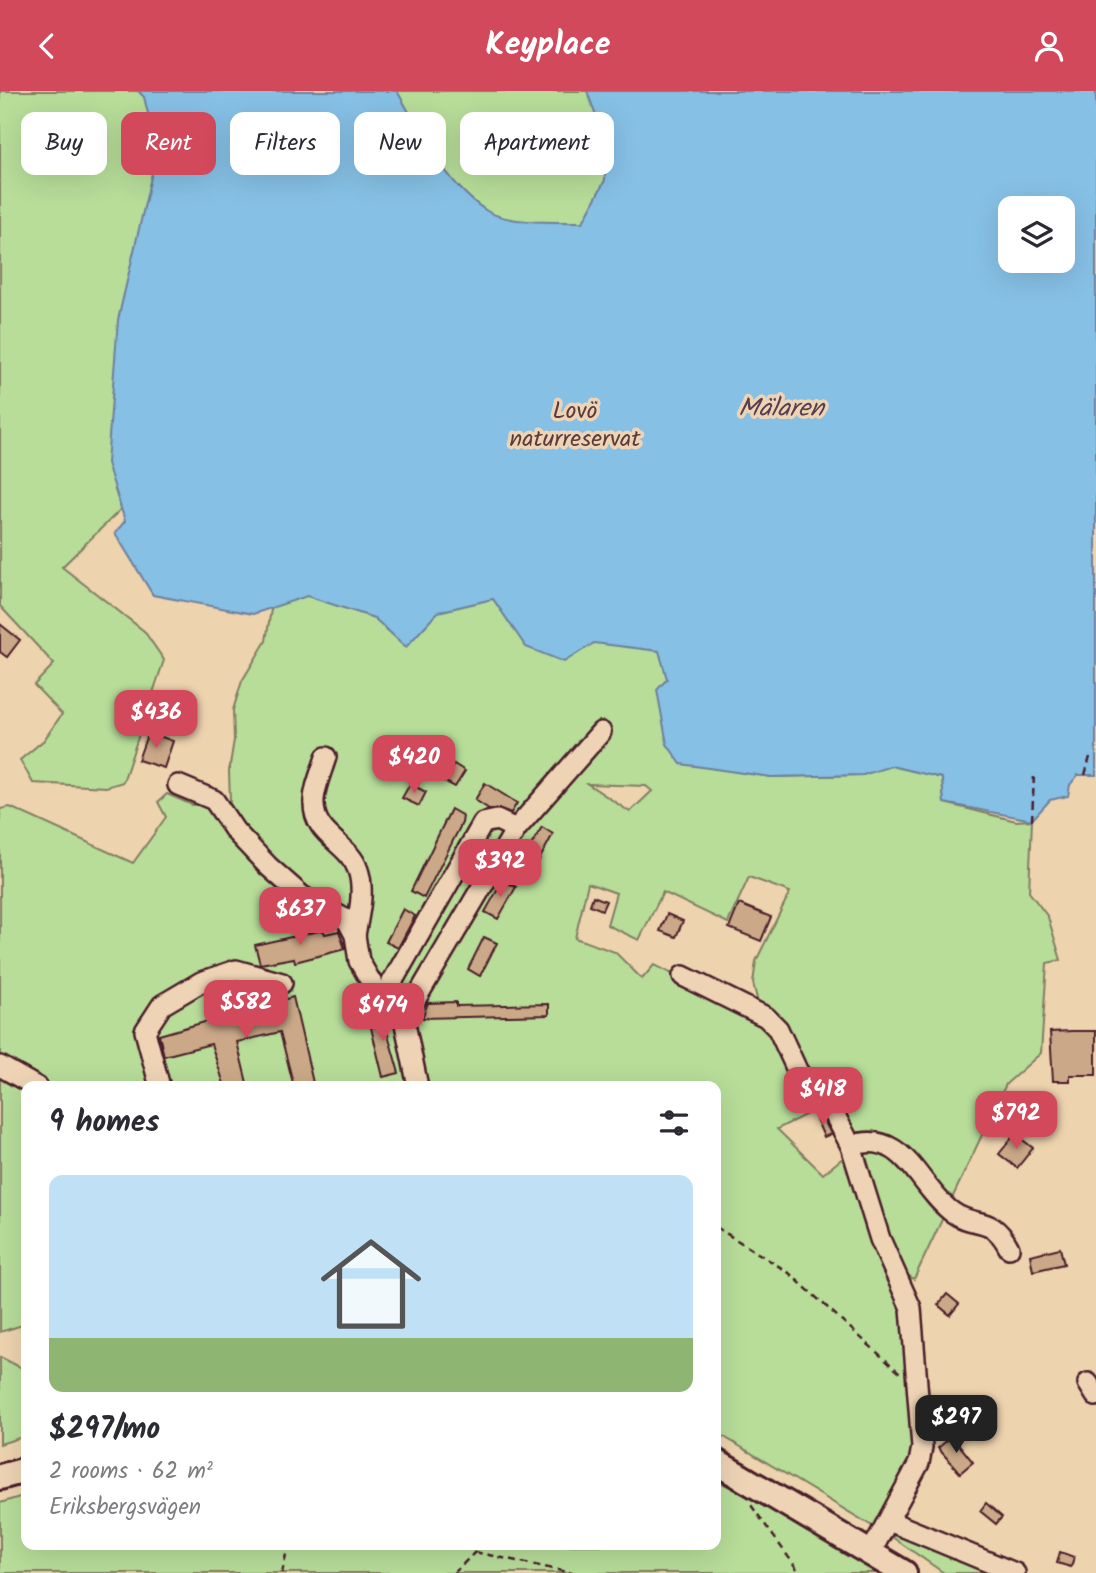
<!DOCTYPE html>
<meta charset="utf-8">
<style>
:root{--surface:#fff;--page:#f7f7f7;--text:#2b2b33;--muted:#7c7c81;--accent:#d1495b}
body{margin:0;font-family:Kalam,sans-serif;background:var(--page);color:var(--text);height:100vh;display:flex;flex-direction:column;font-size:26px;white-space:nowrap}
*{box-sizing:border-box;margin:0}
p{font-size:23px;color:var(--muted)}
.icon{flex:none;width:38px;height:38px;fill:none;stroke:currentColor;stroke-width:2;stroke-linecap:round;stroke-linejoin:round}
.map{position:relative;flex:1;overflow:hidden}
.drawer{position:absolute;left:21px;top:990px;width:700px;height:469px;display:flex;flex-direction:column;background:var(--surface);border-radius:14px;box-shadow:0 7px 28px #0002}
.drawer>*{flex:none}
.top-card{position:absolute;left:21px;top:21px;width:700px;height:63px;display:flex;gap:14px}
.buttons{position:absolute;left:998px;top:105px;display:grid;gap:14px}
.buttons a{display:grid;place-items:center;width:77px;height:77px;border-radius:14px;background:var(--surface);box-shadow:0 7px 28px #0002;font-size:35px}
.price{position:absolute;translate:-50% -60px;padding:0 16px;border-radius:14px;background:var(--accent);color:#fff;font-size:23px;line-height:46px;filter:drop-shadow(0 2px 4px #0008)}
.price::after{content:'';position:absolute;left:50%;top:42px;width:21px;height:16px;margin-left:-10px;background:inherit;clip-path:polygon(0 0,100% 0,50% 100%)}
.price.current{background:#222;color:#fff}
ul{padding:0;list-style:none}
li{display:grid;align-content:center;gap:14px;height:371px;padding:0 28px}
li span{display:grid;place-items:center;height:217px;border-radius:14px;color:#555}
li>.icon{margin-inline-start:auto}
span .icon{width:126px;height:126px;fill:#fffc;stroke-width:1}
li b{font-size:30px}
h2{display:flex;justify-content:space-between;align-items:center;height:84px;padding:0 28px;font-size:30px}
.chip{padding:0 24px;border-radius:14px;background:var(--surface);box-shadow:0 7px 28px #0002;font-size:24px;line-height:63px}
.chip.current{background:var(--accent);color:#fff}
header{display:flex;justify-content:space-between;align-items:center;height:91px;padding:0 28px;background:var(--accent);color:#fff;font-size:32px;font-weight:700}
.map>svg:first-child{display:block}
.green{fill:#b7dd99;stroke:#807e62;stroke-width:2;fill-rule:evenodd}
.water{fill:#86c0e5;stroke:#6e809b;stroke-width:2;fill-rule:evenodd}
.building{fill:#cba988;stroke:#4a1f2b;stroke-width:2}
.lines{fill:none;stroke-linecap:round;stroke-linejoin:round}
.minor-casing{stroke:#4a1f2b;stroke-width:24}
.major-casing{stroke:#4a1f2b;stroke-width:30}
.path{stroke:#4a1f2b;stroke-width:2.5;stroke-dasharray:7 5;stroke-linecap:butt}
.minor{stroke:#eed4b5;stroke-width:19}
.major{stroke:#eed4b5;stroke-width:24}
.labels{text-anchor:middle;stroke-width:7;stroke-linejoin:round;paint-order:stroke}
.park-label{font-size:24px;fill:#5a3c3c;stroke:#eed4b5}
.water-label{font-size:26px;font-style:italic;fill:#563f50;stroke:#eed4b5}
</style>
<header><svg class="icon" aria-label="back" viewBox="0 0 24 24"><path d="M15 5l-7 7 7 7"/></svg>Keyplace<svg class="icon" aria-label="person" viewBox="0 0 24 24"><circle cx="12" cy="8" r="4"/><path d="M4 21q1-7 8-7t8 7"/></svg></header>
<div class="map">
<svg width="1096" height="1482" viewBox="0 0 1096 1482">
<rect width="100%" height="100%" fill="#eed3af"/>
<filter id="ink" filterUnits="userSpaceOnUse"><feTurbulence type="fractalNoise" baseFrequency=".0143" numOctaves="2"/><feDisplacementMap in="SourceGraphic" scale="14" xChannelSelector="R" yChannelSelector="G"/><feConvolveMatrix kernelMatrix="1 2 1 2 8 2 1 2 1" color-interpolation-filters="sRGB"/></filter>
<g filter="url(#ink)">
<g class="green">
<path d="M0 0H1096V654L716 634 714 671 699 675 771 686 862 684 891 674 942 687 944 712 1016 730 1032 729 1029 801 1048 826 1061 869 1047 872 1041 962 1006 993 914 1188 901 1180 856 1054 837 1013 810 989 781 934 759 916 753 892 756 870 790 801 749 786 728 832 663 801 639 849 607 834 616 802 588 792 575 847 615 861 642 888 654 874 758 925 777 944 796 988 825 1014 777 1038 823 1083 849 1062 880 1160 906 1217 917 1369 879 1439 716 1341V996H26V1233L0 1241V718L10 716 133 772 166 726 158 711 167 703 192 714 230 710 229 680 234 649 233 619 242 590 266 550 277 480C262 479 247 481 232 480 174 475 157 439 144 389L115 399 121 418 62 476 144 540 164 569 123 691 106 696 33 692 20 669 44 649 62 623 34 594 54 573 0 515ZM1010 117H1062V170H1010ZM588 693 646 695 652 700 630 721Z"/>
<path d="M0 1266 26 1279V1345L0 1353Z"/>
<path d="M716 1389 805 1434 882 1482H0V1412L26 1404V1454H716Z"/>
<path d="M898 1443 999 1482H944L892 1446Z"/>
</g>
<path class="water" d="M138 0H397C421 41 446 94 487 120 507 133 559 131 583 131L605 89 604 47 587 0H1096V684H1078L1070 694 1068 705 1050 709 1032 729 944 712 942 687 891 675 863 684 771 686 681 673 667 653 657 599 667 588 659 560 594 552 564 571 526 556 493 508 438 521 406 556 374 527 307 505 253 523 153 504 115 442 125 430 107 372 118 229 157 60 144 6ZM1010 117H1062V170H1010Z"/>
<g class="building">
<path d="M0 533 20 549 7 566 0 561Z"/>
<path d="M148 641 173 650 164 677 138 669Z"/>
<path d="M454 673 465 680 455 696 444 690Z"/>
<path d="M485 692 517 712 511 722 501 718H489L475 709Z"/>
<path d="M410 693 426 701 419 715 402 707Z"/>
<path d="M451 718 463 725 462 732 424 807 411 800Z"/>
<path d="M542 736 553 743 537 773 534 771 528 782 518 776Z"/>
<path d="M503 789 516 796 498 828 485 821Z"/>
<path d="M593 805 606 810 602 819 590 814Z"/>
<path d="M739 813 771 826 761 850 729 837Z"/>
<path d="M403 818 415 825 398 857 386 851Z"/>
<path d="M667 823 683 830 676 846 660 840Z"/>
<path d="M323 839 325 843 339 840 345 858 295 871 294 867 260 873 255 854Z"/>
<path d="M484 846 497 852 480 885 468 878Z"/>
<path d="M293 906 314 996H294L280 941 237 951 248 996H225L211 953 164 965 159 944Z"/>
<path d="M456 911V915L549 913V924L422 927 428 912Z"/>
<path d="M380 916 399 982 383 986 367 920Z"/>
<path d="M1072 940H1096V984H1070V990H1053L1050 941Z"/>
<path d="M822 1025 831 1043 824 1046 816 1028Z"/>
<path d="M1015 1043 1033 1057 1017 1077 999 1063Z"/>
<path d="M1060 1157 1064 1173 1033 1180 1030 1164Z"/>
<path d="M947 1203 959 1213 950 1224 938 1214Z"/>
<path d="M952 1345 973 1371 960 1382 938 1357Z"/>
<path d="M986 1412 1002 1426 996 1433 980 1420Z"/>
<path d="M1060 1461 1074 1466 1071 1476 1057 1472Z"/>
</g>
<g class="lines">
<defs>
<g id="minor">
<path d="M326 666C322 680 313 699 314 713 314 745 349 752 358 779 365 799 359 823 355 844"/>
<path d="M178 694 214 709 235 740 268 775 302 805 347 829 355 844 359 870 374 896 394 912 404 928 418 996"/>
<path d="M683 885 766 926 778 938 798 981 831 1017 851 1055 880 1148 911 1217 922 1356 919 1372 871 1461"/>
<path d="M406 914 393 904 392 891 483 732 497 729 516 738"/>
<path d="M404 928 516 738 601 641"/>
<path d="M0 975 37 996"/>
<path d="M160 996 145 940 162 914 201 891 236 879 282 892"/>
<path d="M851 1055C904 1036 918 1096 952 1121 975 1138 991 1122 1009 1157"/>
<path d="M1088 1292 1096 1305"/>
<path d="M889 1430 1015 1482"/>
</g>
<g id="major">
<path d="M716 1371 904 1482"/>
<path d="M0 1386 26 1379"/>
</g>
</defs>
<use href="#minor" class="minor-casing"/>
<use href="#major" class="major-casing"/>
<g class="path">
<path d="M1085 684 1090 666"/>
<path d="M1032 729 1034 684"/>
<path d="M716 1136 788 1181 900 1282"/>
<path d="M751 1414 800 1482"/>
<path d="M465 1454 475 1461 572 1482"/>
<path d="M282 1482 288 1454"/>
<path d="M454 1482 475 1461"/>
</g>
<use href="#minor" class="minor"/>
<use href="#major" class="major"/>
</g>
</g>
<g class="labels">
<g class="park-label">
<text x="575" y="327">Lovö<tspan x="575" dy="28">naturreservat</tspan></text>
</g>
<g class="water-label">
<text x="781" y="325">Mälaren</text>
</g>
</g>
</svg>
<div class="buttons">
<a><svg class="icon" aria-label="layers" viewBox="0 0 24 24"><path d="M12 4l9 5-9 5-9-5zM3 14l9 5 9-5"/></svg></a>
</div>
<b class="price" style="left:156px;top:659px">$436</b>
<b class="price" style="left:414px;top:704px">$420</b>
<b class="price" style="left:500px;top:808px">$392</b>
<b class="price" style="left:300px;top:856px">$637</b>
<b class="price" style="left:246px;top:949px">$582</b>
<b class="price" style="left:383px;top:952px">$474</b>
<b class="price" style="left:823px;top:1036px">$418</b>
<b class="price" style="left:1016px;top:1060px">$792</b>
<b class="price current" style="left:956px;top:1364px">$297</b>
<div class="top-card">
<a class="chip">Buy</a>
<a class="chip current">Rent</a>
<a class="chip">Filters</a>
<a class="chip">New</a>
<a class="chip">Apartment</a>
</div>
<section class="drawer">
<h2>9 homes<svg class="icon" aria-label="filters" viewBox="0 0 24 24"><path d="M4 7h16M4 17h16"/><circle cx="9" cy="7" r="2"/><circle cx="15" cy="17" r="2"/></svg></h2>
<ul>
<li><span style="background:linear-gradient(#bfe0f5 75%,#8fb573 0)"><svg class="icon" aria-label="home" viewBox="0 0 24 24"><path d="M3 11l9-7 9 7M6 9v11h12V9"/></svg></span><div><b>$297/mo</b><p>2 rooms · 62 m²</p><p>Eriksbergsvägen</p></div></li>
</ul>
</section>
</div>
